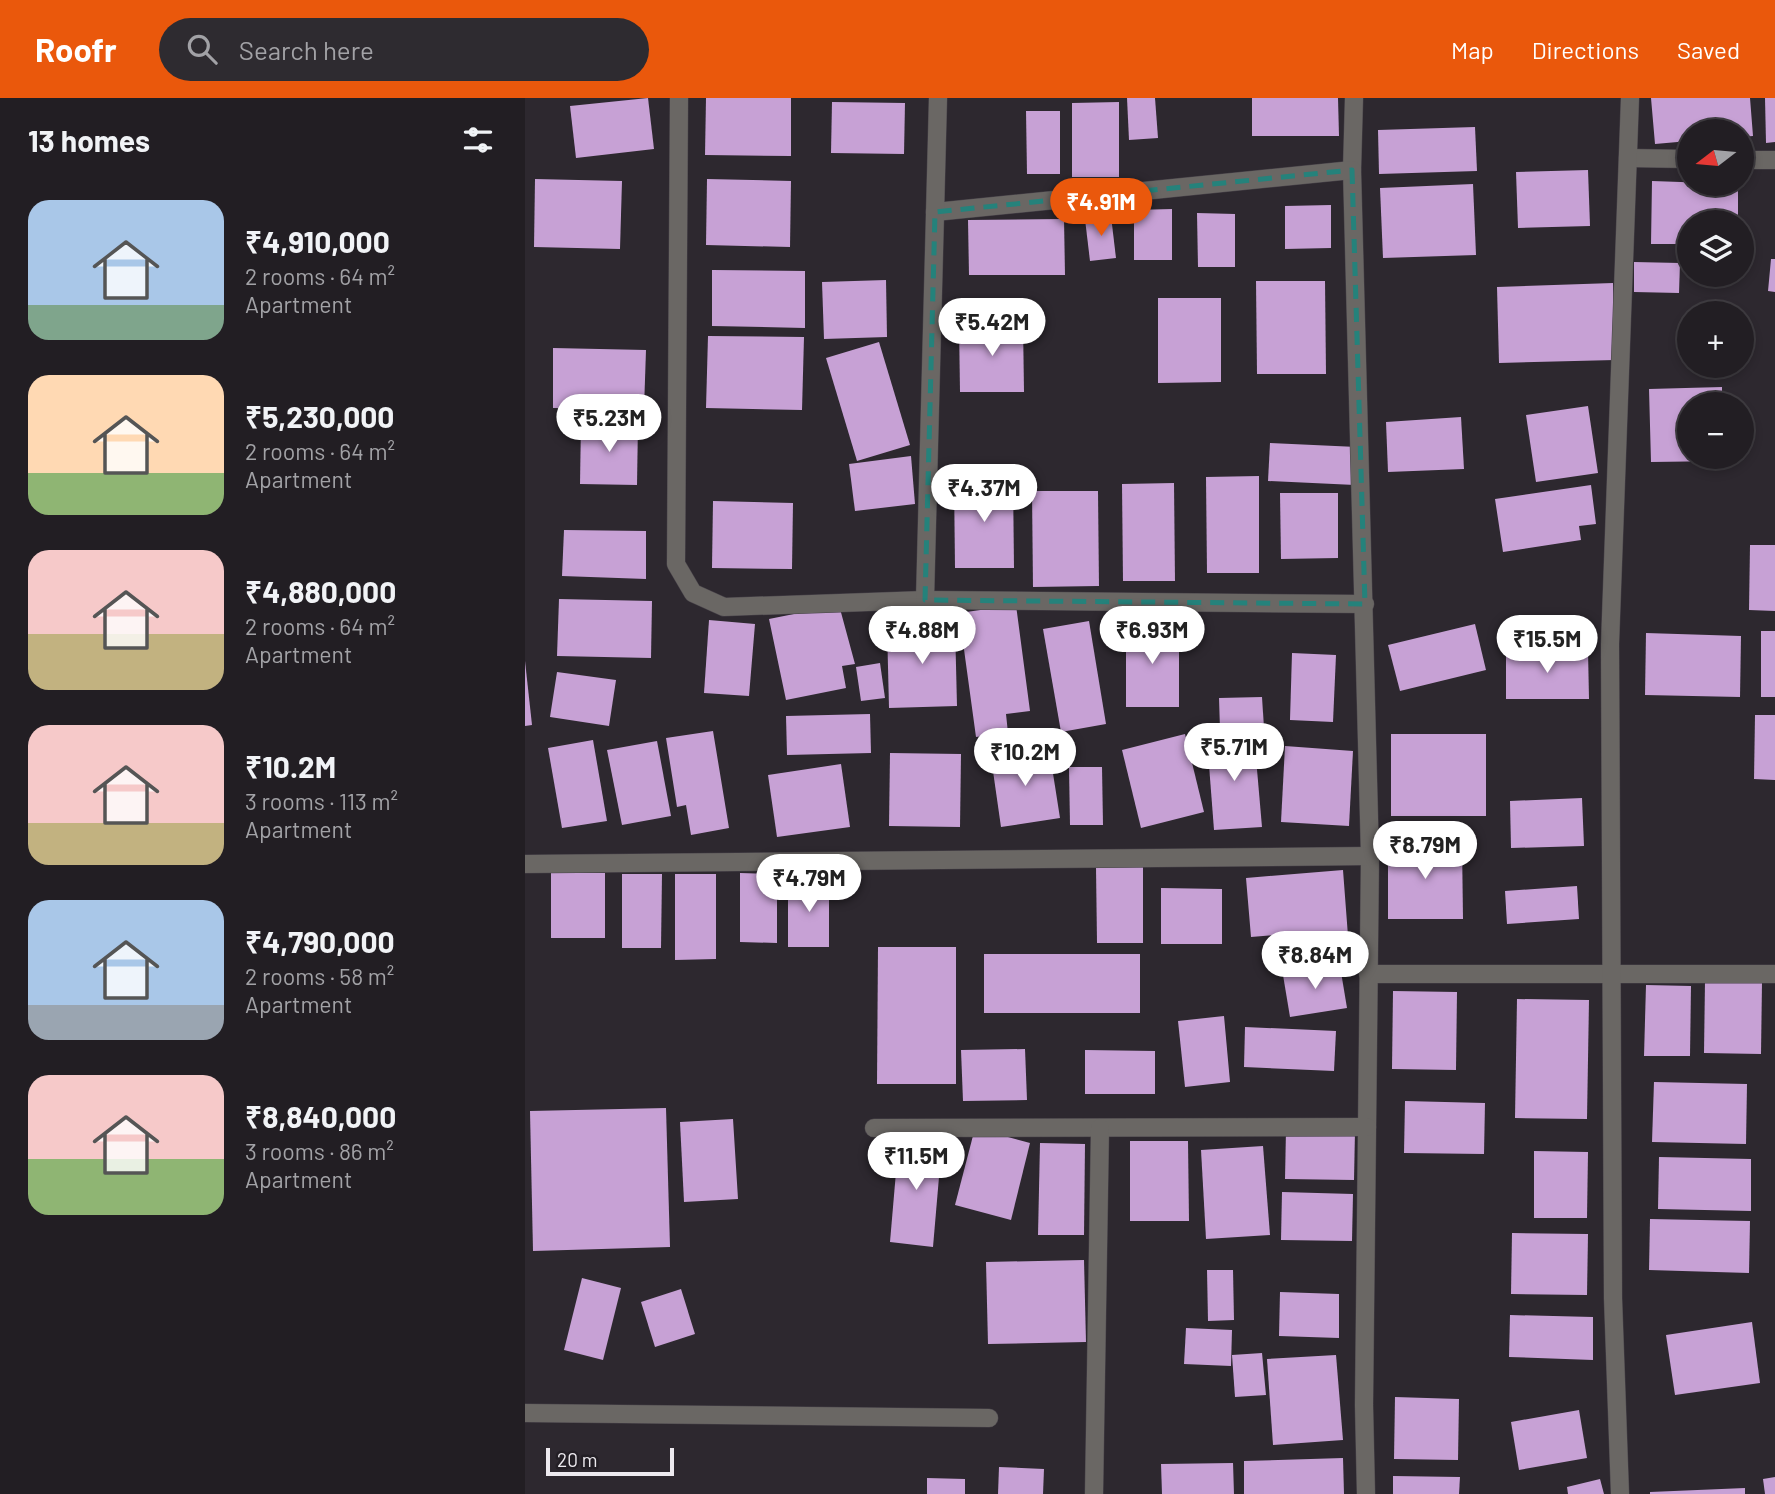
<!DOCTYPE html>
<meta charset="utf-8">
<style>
:root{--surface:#221e23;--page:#2e2b30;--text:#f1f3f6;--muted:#a2a2a6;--line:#3f3c41;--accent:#ea580c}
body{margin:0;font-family:Barlow,sans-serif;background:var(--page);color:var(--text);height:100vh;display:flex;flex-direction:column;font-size:26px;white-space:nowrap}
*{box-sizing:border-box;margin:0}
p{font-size:23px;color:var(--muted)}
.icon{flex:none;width:38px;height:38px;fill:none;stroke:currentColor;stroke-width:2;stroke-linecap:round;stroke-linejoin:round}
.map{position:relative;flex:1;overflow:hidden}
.side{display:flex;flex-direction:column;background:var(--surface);width:525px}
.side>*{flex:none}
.needle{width:46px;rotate:254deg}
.fabs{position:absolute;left:1152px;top:21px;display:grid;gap:14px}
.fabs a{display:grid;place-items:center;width:77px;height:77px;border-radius:50%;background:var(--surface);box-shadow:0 4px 10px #0003,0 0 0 2px var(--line);font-size:35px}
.scale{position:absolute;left:21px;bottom:18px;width:128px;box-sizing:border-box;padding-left:7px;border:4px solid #edeaef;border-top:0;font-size:19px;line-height:24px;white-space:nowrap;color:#edeaef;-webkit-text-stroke:5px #231f25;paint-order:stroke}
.price{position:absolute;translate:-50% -60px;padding:0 16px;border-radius:24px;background:#fff;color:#222;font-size:23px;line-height:46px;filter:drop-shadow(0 2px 4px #0008)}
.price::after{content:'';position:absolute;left:50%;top:42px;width:21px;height:16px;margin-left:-10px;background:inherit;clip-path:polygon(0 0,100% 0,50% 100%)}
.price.current{background:var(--accent);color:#fff}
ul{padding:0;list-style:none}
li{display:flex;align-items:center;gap:21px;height:175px;padding:0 28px}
li span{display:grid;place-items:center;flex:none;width:196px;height:140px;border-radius:21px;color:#555}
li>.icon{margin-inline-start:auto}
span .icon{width:84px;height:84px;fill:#fffc;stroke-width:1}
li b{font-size:30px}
h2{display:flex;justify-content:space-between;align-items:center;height:84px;padding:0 28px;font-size:30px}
header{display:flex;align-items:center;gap:42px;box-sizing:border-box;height:98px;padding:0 35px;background:var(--accent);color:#fff}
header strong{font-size:33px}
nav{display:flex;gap:38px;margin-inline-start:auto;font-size:24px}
.search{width:490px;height:63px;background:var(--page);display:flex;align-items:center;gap:18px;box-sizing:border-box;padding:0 24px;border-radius:38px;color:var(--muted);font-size:26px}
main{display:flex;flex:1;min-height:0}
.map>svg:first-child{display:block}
.building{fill:#c7a1d5}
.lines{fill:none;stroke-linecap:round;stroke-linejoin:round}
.street-casing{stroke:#48434a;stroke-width:19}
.street{stroke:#6a6764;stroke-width:18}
.marked{fill:none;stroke:#25827b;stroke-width:5;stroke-dasharray:14 9;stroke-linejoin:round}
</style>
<header>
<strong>Roofr</strong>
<div class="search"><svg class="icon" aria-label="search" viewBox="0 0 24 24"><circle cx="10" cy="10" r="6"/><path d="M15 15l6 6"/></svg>Search here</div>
<nav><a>Map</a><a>Directions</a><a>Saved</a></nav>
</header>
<main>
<section class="side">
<h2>13 homes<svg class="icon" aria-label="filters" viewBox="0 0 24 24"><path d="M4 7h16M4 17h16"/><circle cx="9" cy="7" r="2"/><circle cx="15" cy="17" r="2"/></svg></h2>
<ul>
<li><span style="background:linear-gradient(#a9c7e8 75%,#7fa58c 0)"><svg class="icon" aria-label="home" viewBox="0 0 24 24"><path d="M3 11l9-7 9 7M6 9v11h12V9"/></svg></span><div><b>₹4,910,000</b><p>2 rooms · 64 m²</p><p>Apartment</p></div></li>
<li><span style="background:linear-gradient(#ffd9b3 70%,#8fb573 0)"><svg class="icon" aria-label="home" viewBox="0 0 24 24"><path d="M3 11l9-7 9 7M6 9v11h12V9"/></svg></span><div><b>₹5,230,000</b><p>2 rooms · 64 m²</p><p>Apartment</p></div></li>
<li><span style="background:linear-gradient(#f6c9c9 60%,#c2b280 0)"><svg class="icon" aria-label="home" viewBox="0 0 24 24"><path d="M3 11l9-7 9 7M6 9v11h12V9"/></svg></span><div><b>₹4,880,000</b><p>2 rooms · 64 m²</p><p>Apartment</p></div></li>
<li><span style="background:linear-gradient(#f6c9c9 70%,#c2b280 0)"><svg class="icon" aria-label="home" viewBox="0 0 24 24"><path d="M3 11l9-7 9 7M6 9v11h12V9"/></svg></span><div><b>₹10.2M</b><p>3 rooms · 113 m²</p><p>Apartment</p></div></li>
<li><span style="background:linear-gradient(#a9c7e8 75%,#9aa5b1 0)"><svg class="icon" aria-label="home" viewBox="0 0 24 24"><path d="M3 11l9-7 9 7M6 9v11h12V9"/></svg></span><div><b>₹4,790,000</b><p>2 rooms · 58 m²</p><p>Apartment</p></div></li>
<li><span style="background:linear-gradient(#f6c9c9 60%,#8fb573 0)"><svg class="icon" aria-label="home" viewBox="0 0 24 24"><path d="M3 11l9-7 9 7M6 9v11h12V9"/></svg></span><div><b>₹8,840,000</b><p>3 rooms · 86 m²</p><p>Apartment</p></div></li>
</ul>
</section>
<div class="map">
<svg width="1250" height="1396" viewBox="0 0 1250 1396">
<rect width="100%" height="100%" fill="#2d282f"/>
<g class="building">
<path d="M123 0 129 51 51 60 45 8Z"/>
<path d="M181 0H266V58L180 57Z"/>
<path d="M602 0H630L633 40 604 42Z"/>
<path d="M727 0H813L814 38H727Z"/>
<path d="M1126 0H1225L1228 38 1216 39V33H1164V43L1130 46Z"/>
<path d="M1240 0H1250V44L1241 45Z"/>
<path d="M307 4 380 5 379 56 306 55Z"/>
<path d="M594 4V79H547V5Z"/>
<path d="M501 13H535V76H502Z"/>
<path d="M950 29 952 73 854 76 853 32Z"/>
<path d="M1063 72 1065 128 993 130 991 74Z"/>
<path d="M10 81 97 83 95 151 9 149Z"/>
<path d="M182 81 266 83 265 149 181 147Z"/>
<path d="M1127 83 1213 86V124H1164V146H1126Z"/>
<path d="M948 86 951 157 858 160 855 90Z"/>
<path d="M806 107V150L760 151V108Z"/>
<path d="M647 111V162H609V112Z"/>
<path d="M672 115 710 116V169H673Z"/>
<path d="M586 118 591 160 565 163 560 121Z"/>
<path d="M539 121 540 177H444L443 122Z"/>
<path d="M1246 161H1250V194L1243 193Z"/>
<path d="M1109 164 1155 165 1154 195 1109 194Z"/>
<path d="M187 172 280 173V230L187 228Z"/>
<path d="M361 182 362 239 299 241 297 184Z"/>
<path d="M731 183H800L801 276H732Z"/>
<path d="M1088 185 1090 262 974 265 972 189Z"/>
<path d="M633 200H696V284L633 285Z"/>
<path d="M498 225 499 294H435L434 226Z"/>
<path d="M183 238 279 239 277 312 181 310Z"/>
<path d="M354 244 385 347 332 363 301 260Z"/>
<path d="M28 250 121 252 119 311 28 310Z"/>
<path d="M1197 289V306H1164V359H1199V363L1126 364 1124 291Z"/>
<path d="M1063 308 1073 375 1011 384 1001 317Z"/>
<path d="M936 319 939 371 863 374 861 324Z"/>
<path d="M56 324 113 325 112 387 55 386Z"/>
<path d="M745 345 832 349 830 387 743 383Z"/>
<path d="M386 358 390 406 330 413 324 366Z"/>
<path d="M734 378V475H682L681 379Z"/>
<path d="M429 381H488L489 470H430Z"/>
<path d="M649 385 650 483H598L597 386Z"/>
<path d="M1066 387 1071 426 1054 428 1056 442 978 454 970 401Z"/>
<path d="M507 393H573L574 488 508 489Z"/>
<path d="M755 395H813V460L756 461Z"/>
<path d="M188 403 268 405 267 471 187 470Z"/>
<path d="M39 432 121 433V481L37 478Z"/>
<path d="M1225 447H1250V513L1224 512Z"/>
<path d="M34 501 127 503 126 560 32 558Z"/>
<path d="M314 507 330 566 317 568 321 590 261 602 244 521Z"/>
<path d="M491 507 505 613 481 616 483 635 451 639 434 515Z"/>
<path d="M184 522 230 526 224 598 179 595Z"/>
<path d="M564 523 581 626 536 634 518 531Z"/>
<path d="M950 526 961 572 875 593 863 547Z"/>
<path d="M430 527 432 608 364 610 362 528Z"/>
<path d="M601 527 654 528V609H601Z"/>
<rect x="1236" y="533" width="14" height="66"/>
<path d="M1121 535 1216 538 1215 599 1120 597Z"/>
<path d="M1063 553 1064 601H981V554Z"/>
<path d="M767 555 811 557 808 624 765 622Z"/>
<path d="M0 563 7 627 0 628Z"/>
<path d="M355 565 360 600 336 603 331 569Z"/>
<path d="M32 574 91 582 84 628 25 619Z"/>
<path d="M737 599 739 630 695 631 694 600Z"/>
<path d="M345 616 346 655 262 657 261 618Z"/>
<path d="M1230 617H1250V682L1229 681Z"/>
<path d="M188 633 204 730 166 737 161 707 152 709 141 640Z"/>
<path d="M660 636 679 714 616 730 597 652Z"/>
<rect x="866" y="636" width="95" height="82"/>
<path d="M729 637 737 729 689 732 682 641Z"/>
<path d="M68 642 82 723 37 730 23 650Z"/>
<path d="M132 643 146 718 97 727 82 652Z"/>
<path d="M760 648 828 653 824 728 756 724Z"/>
<path d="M524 650 535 720 476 729 466 659Z"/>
<path d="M365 655 436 656 435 729 364 728Z"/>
<path d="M316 666 325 729 252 739 243 677Z"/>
<path d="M544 669H577L578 727H545Z"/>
<path d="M1057 700 1059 748 986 750 985 703Z"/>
<path d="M863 745 937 746 938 821H863Z"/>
<path d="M571 769H618V845H572Z"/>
<path d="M818 772 823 838 787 841 786 834 726 839 721 780Z"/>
<rect x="26" y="775" width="54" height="65"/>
<path d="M215 775 252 776V845L215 844Z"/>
<path d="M97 776H137L136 850H97Z"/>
<path d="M150 776H191V861L150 862Z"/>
<rect x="263" y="782" width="41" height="67"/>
<path d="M1052 788 1054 821 982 826 980 793Z"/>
<path d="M636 790 697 791V846H636Z"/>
<path d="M353 849H431V986H352Z"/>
<rect x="459" y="856" width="156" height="59"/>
<path d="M815 868 822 910 765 919 758 877Z"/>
<path d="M1180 883 1237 884 1236 956 1179 955Z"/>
<path d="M1121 887 1166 888 1165 958H1119Z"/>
<path d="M868 893 932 894 931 972 867 971Z"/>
<path d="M992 901 1064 902 1062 1021 990 1020Z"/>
<path d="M699 918 705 984 660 989 653 923Z"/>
<path d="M720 929 811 933 809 973 719 969Z"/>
<path d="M500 951 502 1002 438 1003 436 952Z"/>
<path d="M560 952 630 953V996H560Z"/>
<path d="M1129 984 1222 986 1221 1046 1127 1044Z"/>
<path d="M880 1003 960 1005 959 1056 879 1055Z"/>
<path d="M141 1010 145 1149 8 1153 5 1013Z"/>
<path d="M208 1021 213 1101 159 1104 155 1024Z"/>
<path d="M450 1030 505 1045 486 1122 430 1107Z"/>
<path d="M761 1032 830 1033 829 1082 760 1081Z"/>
<path d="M374 1039 417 1044 408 1149 365 1144Z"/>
<path d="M605 1043H663L664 1123H605Z"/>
<path d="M515 1045 560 1046 559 1137H513Z"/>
<path d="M738 1048 745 1137 681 1141 676 1052Z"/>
<path d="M1009 1053 1063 1054 1062 1120H1009Z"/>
<path d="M1134 1059 1226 1061V1113L1133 1111Z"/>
<path d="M757 1094 828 1096 827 1143 756 1142Z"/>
<path d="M1125 1121 1225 1123 1224 1175 1124 1172Z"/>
<path d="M987 1135 1063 1136 1062 1197 986 1196Z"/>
<path d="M559 1162 561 1244 463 1246 461 1164Z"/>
<path d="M682 1172H708L709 1222 683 1223Z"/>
<path d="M57 1180 96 1190 78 1262 39 1252Z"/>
<path d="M156 1191 170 1236 130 1249 116 1204Z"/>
<path d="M755 1194 814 1196V1240L754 1238Z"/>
<path d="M985 1217 1068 1219V1262L984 1259Z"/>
<path d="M1227 1224 1235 1285 1150 1297 1141 1237Z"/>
<path d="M661 1230 707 1232 706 1268 659 1266Z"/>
<path d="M737 1255 741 1297 710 1299 707 1257Z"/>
<path d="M811 1257 818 1342 748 1347 742 1261Z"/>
<path d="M870 1299 934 1301 933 1362 869 1361Z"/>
<path d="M1054 1312 1062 1360 994 1372 986 1324Z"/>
<path d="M818 1360 819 1396H719V1363Z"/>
<path d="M708 1365 709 1396H637L636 1366Z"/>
<path d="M474 1369 519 1371 518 1396H473Z"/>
<path d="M868 1378 935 1379 934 1396H868Z"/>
<path d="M1250 1379V1396H1240L1238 1381Z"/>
<path d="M402 1380 440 1381V1396H402Z"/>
<path d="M1075 1381 1079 1396H1043L1042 1389Z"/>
<path d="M1220 1390V1396H1125V1394Z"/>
</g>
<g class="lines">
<defs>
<g id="street">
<path d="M154 0 151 466 168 495 199 509 400 502 840 506"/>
<path d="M829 0 827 72 845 758 839 1307 841 1396"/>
<path d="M1103 60 1164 61"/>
<path d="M1216 62H1250"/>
<path d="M410 114 827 72"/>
<path d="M400 502 413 0"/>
<path d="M0 766 845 758"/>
<path d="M843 876H1250"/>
<path d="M349 1030 842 1029"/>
<path d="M0 1315 464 1320"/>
<path d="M569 1396 575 1030"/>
<path d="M1095 1396 1088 1200 1085 546 1105 0"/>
</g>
</defs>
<use href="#street" class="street-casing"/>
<use href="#street" class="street"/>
</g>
<path class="marked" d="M827 72 840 506 400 502 410 114Z"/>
</svg>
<div class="fabs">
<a><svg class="needle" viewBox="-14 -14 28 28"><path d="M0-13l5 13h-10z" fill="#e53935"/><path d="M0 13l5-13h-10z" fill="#a2a2a6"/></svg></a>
<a><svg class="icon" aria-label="layers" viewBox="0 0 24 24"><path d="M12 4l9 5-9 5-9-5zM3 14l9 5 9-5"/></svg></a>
<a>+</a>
<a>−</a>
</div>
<div class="scale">20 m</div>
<b class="price current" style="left:576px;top:140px">₹4.91M</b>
<b class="price" style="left:467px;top:260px">₹5.42M</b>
<b class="price" style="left:84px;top:356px">₹5.23M</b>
<b class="price" style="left:459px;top:426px">₹4.37M</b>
<b class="price" style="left:397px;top:568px">₹4.88M</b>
<b class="price" style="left:627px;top:568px">₹6.93M</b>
<b class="price" style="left:1022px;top:577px">₹15.5M</b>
<b class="price" style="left:709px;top:685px">₹5.71M</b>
<b class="price" style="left:500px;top:690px">₹10.2M</b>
<b class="price" style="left:900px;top:783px">₹8.79M</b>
<b class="price" style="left:284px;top:816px">₹4.79M</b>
<b class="price" style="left:790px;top:893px">₹8.84M</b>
<b class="price" style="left:391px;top:1094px">₹11.5M</b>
</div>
</main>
